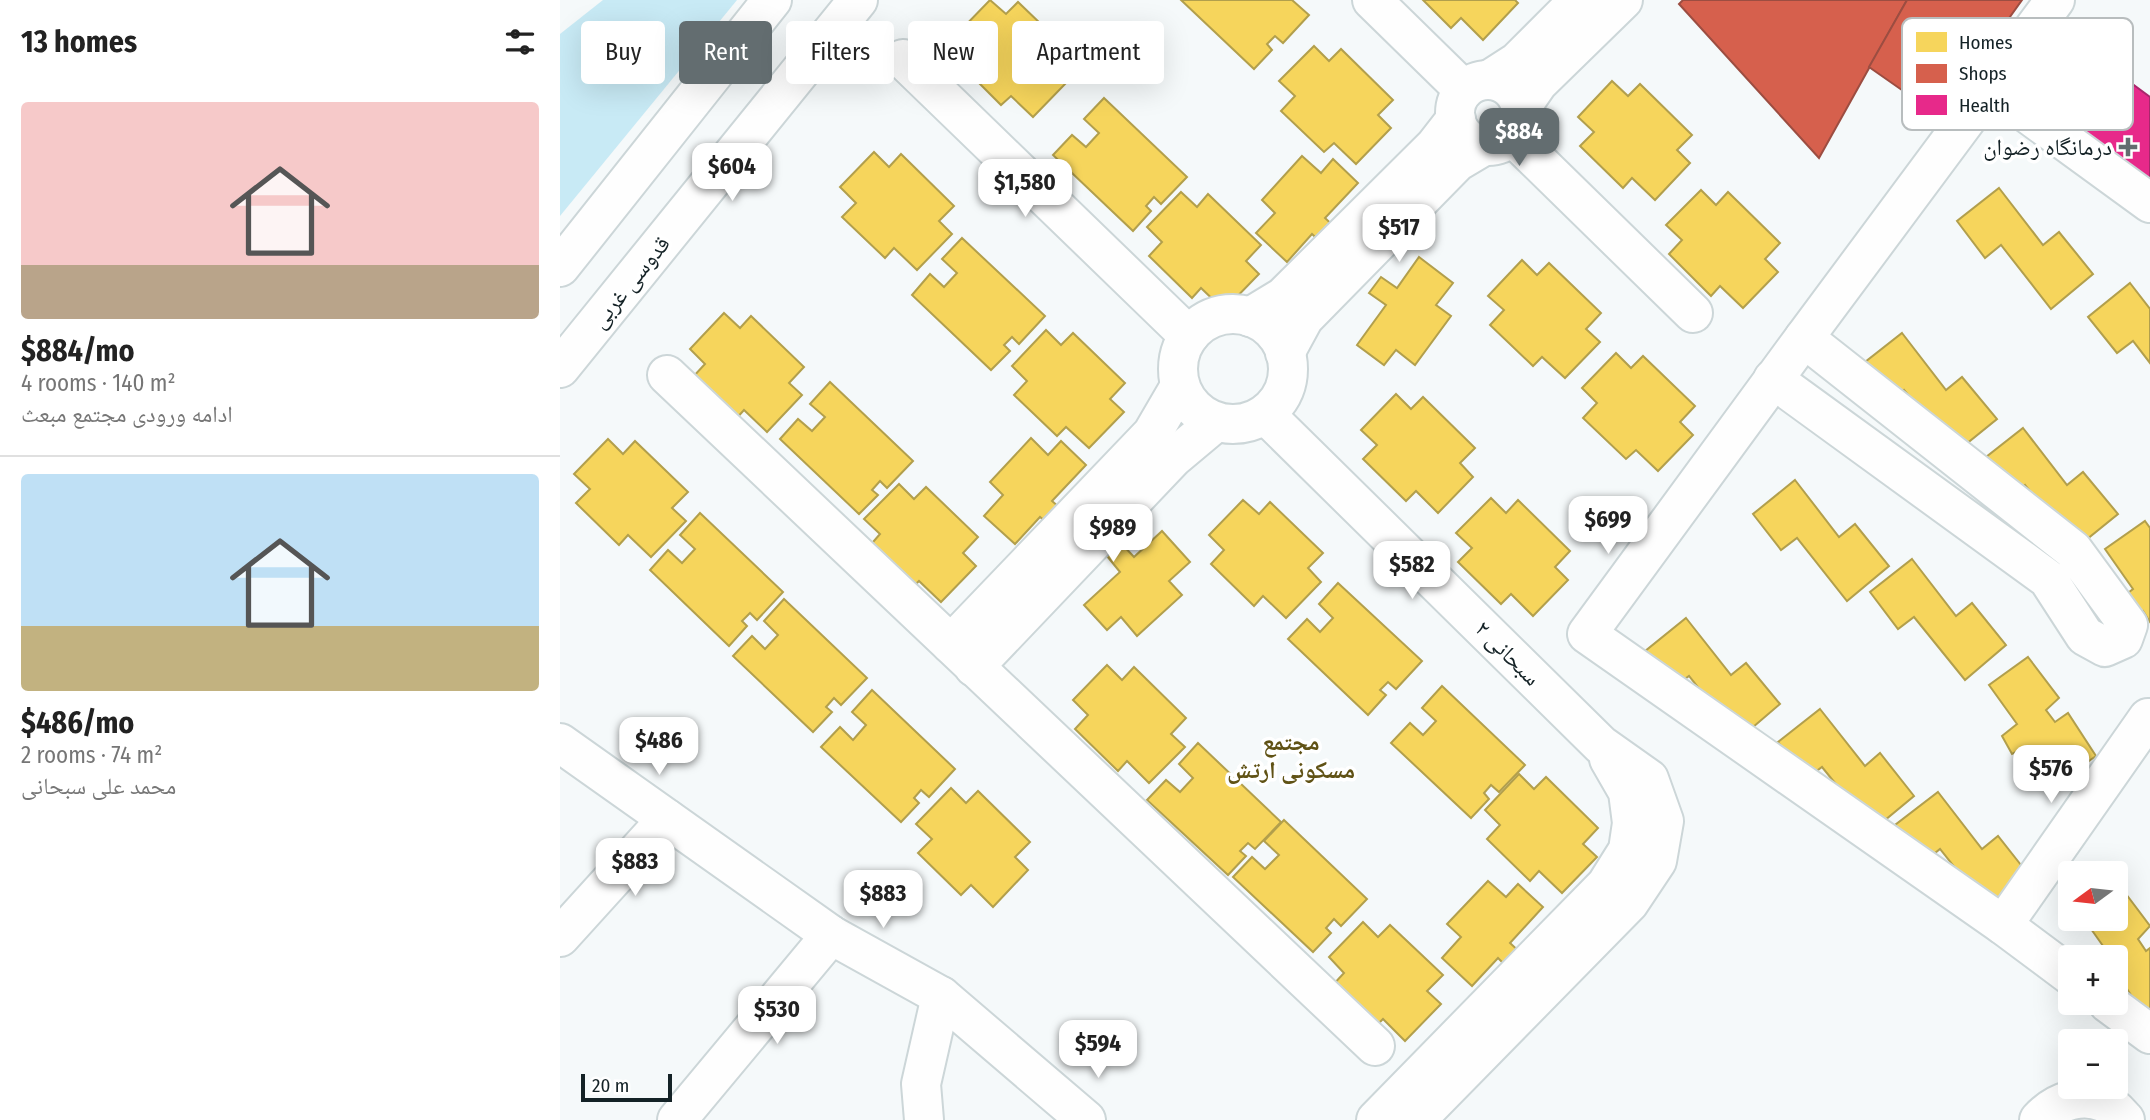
<!DOCTYPE html>
<meta charset="utf-8">
<style>
:root{--surface:#fff;--page:#f6f6f6;--text:#222;--muted:#767676;--line:#e0e0e0;--accent:#636d70}
body{margin:0;font-family:"Fira Sans Condensed","Noto Naskh Arabic",sans-serif;background:var(--page);color:var(--text);height:100vh;display:flex;flex-direction:column;font-size:26px;white-space:nowrap}
*{box-sizing:border-box;margin:0}
p{font-size:23px;color:var(--muted)}
.icon{flex:none;width:38px;height:38px;fill:none;stroke:currentColor;stroke-width:2;stroke-linecap:round;stroke-linejoin:round}
.map{position:relative;flex:1;overflow:hidden}
.panel{display:flex;flex-direction:column;background:var(--surface);width:560px}
.panel>*{flex:none}
.top-card{position:absolute;left:21px;top:21px;width:665px;height:63px;display:flex;gap:14px}
.needle{width:46px;rotate:255deg}
.tools{position:absolute;left:1498px;top:861px;display:grid;gap:14px}
.tools a{display:grid;place-items:center;width:70px;height:70px;border-radius:7px;background:var(--surface);box-shadow:0 7px 28px #0002;font-size:35px}
.scale{position:absolute;left:21px;bottom:18px;width:91px;box-sizing:border-box;padding-left:7px;border:4px solid #142226;border-top:0;font-size:19px;line-height:24px;white-space:nowrap;color:#142226;-webkit-text-stroke:5px #fff;paint-order:stroke}
.price{position:absolute;translate:-50% -60px;padding:0 16px;border-radius:14px;background:#fff;color:#222;font-size:23px;line-height:46px;filter:drop-shadow(0 2px 4px #0008)}
.price::after{content:'';position:absolute;left:50%;top:42px;width:21px;height:16px;margin-left:-10px;background:inherit;clip-path:polygon(0 0,100% 0,50% 100%)}
.price.active{background:var(--accent);color:#fff}
ul{padding:0;list-style:none}
li{display:grid;align-content:center;gap:14px;height:371px;padding:0 21px}
li+li{border-top:2px solid var(--line)}
li span{display:grid;place-items:center;height:217px;border-radius:7px;color:#555}
li>.icon{margin-inline-start:auto}
span .icon{width:126px;height:126px;fill:#fffc;stroke-width:1}
li b{font-size:30px}
h2{display:flex;justify-content:space-between;align-items:center;height:84px;padding:0 21px;font-size:30px}
.pill{padding:0 24px;border-radius:7px;background:var(--surface);box-shadow:0 7px 28px #0002;font-size:24px;line-height:63px}
.pill.active{background:var(--accent);color:#fff}
main{display:flex;flex:1;min-height:0}
.map>svg:first-child{display:block}
.green{fill:#c8eaf5}
.homes{fill:#f6d55c;stroke:#b29f4c;stroke-width:2}
.shops{fill:#d6604d;stroke:#9c4d41;stroke-width:2}
.health{fill:#e7298a;stroke:#a8276c;stroke-width:2}
.lines{fill:none;stroke-linecap:round;stroke-linejoin:round}
.minor-casing{stroke:#ccd6d8;stroke-width:42}
.major-casing{stroke:#ccd6d8;stroke-width:42}
.minor{stroke:#fefefe;stroke-width:38}
.major{stroke:#fefefe;stroke-width:38}
.poi-dot{fill:#636d70;stroke:#fff;stroke-width:2.5}
.labels{text-anchor:middle;stroke-width:7;stroke-linejoin:round;paint-order:stroke}
.poi-label{font-size:23px;fill:#142226;stroke:#fff;text-anchor:end}
.street-label{font-size:23px;fill:#142226;stroke:#fff}
.neighbourhood-label{font-size:24px;font-weight:bold;fill:#605215;stroke:#fff}
.key{fill:#fff;stroke:#b8bdbe;stroke-width:2}
.key-label{font-size:19px;fill:#142226}
</style>
<main>
<section class="panel">
<h2>13 homes<svg class="icon" aria-label="filters" viewBox="0 0 24 24"><path d="M4 7h16M4 17h16"/><circle cx="9" cy="7" r="2"/><circle cx="15" cy="17" r="2"/></svg></h2>
<ul>
<li><span style="background:linear-gradient(#f6c9c9 75%,#b9a48a 0)"><svg class="icon" aria-label="home" viewBox="0 0 24 24"><path d="M3 11l9-7 9 7M6 9v11h12V9"/></svg></span><div><b>$884/mo</b><p>4 rooms · 140 m²</p><p>ادامه ورودی مجتمع مبعث</p></div></li>
<li><span style="background:linear-gradient(#bfe0f5 70%,#c2b280 0)"><svg class="icon" aria-label="home" viewBox="0 0 24 24"><path d="M3 11l9-7 9 7M6 9v11h12V9"/></svg></span><div><b>$486/mo</b><p>2 rooms · 74 m²</p><p>محمد علی سبحانی</p></div></li>
</ul>
</section>
<div class="map">
<svg width="1590" height="1120" viewBox="0 0 1590 1120">
<rect width="100%" height="100%" fill="#f5f9fa"/>
<path class="green" d="M43 0H177L0 216V34Z"/>
<g class="homes">
<path d="M430 0 446 14 458 2 510 52 496 68 508 81 473 117 451 96 441 105 399 63 412 49 397 34Z"/>
<path d="M621 0H732L749 15 723 43 715 36 707 44 712 50 694 69Z"/>
<path d="M863 0H955L958 3 923 40 901 18 891 28Z"/>
<path d="M754 46 769 61 781 49 833 100 818 115 831 128 796 164 774 143 764 152 721 111 735 96 719 81Z"/>
<path d="M1052 81 1068 96 1080 84 1132 135 1117 150 1130 163 1095 200 1072 178 1063 188 1020 146 1034 132 1018 117Z"/>
<path d="M544 98 627 177 601 204 594 197 586 206 591 211 573 231 493 155 512 135 526 147 539 133 524 119Z"/>
<path d="M314 152 329 167 341 154 394 206 379 221 392 234 357 270 334 248 325 258 282 217 296 203 280 187Z"/>
<path d="M742 156 761 173 773 159 798 183 765 218 780 232 766 247 752 234 727 262 696 233 715 213 702 200Z"/>
<path d="M1439 188 1483 245 1499 232 1533 274 1491 309 1441 245 1425 258 1397 221Z"/>
<path d="M1141 190 1156 205 1168 192 1220 243 1205 259 1218 272 1183 308 1160 286 1151 296 1109 254 1122 240 1106 225Z"/>
<path d="M621 192 637 207 648 194 701 245 686 261 699 274 664 310 641 288 632 298 589 256 602 242 587 227Z"/>
<path d="M402 238 485 316 459 344 452 337 444 345 450 351 431 370 352 295 370 274 384 287 397 273 382 259Z"/>
<path d="M859 257 893 283 876 305 891 316 855 365 836 350 824 365 797 345 826 305 809 293 821 277 837 288Z"/>
<path d="M962 260 977 275 989 263 1041 313 1026 329 1040 342 1005 378 982 357 973 366 930 325 944 310 928 296Z"/>
<path d="M1570 283 1590 309V363L1573 341 1557 353 1528 317Z"/>
<path d="M164 313 180 328 191 316 244 367 229 383 242 395 207 432 184 410 175 420 132 378 145 364 130 349Z"/>
<path d="M486 330 501 345 513 333 565 383 550 399 564 412 529 448 506 427 497 436 454 395 467 381 452 366Z"/>
<path d="M1342 333 1386 390 1402 377 1437 419 1395 453 1344 390 1328 402 1300 366Z"/>
<path d="M1056 353 1071 368 1083 356 1135 406 1120 422 1133 435 1098 471 1076 450 1066 459 1023 418 1037 403 1022 388Z"/>
<path d="M270 382 353 461 327 488 320 481 312 490 318 495 299 514 220 439 238 419 252 431 265 417 250 404Z"/>
<path d="M836 394 851 409 863 397 915 448 900 463 913 477 878 513 856 491 846 501 803 459 817 445 801 430Z"/>
<path d="M1463 428 1507 485 1523 472 1558 514 1516 548 1465 485 1449 498 1421 461Z"/>
<path d="M471 438 488 455 501 441 526 465 492 501 508 515 494 529 480 517 455 544 424 516 443 495 430 482Z"/>
<path d="M48 439 63 454 75 441 128 492 112 508 126 521 91 557 68 535 59 545 16 503 30 489 14 474Z"/>
<path d="M1235 480 1279 537 1295 524 1329 566 1287 601 1237 538 1221 550 1193 514Z"/>
<path d="M339 484 354 499 366 487 418 537 403 553 416 566 381 602 359 581 350 590 307 549 320 534 304 519Z"/>
<path d="M931 498 946 513 958 500 1010 551 995 567 1008 580 973 616 951 594 941 604 898 562 912 548 896 533Z"/>
<path d="M683 500 699 514 710 502 763 553 748 568 761 582 726 618 703 596 694 606 651 564 664 550 649 535Z"/>
<path d="M140 513 223 592 197 620 190 613 182 621 187 626 169 646 90 570 108 550 122 563 135 549 120 535Z"/>
<path d="M1585 521 1590 528V622L1583 611 1568 618 1559 600 1573 589 1545 549Z"/>
<path d="M602 531 630 562 609 581 622 595 577 636 561 617 547 630 524 605 560 572 547 556 561 543 574 557Z"/>
<path d="M1352 559 1396 616 1412 603 1446 645 1405 680 1354 617 1338 629 1310 592Z"/>
<path d="M778 583 862 661 836 689 828 682 820 690 826 695 808 715 728 639 747 619 760 632 773 618 759 604Z"/>
<path d="M224 599 307 678 281 705 274 698 266 707 272 712 253 732 173 656 192 636 205 649 218 635 204 621Z"/>
<path d="M1126 618 1171 675 1186 663 1220 704 1179 739 1129 676 1113 688 1084 652Z"/>
<path d="M1468 657 1499 698 1486 710 1495 722 1508 713 1536 756 1493 786 1466 747 1452 754 1442 736 1457 724 1429 685Z"/>
<path d="M547 665 562 680 574 667 626 718 611 734 625 747 589 783 567 761 558 771 515 729 528 715 513 700Z"/>
<path d="M882 686 965 765 939 792 931 785 924 793 929 799 911 818 831 743 850 723 863 735 876 721 862 708Z"/>
<path d="M312 690 395 769 369 797 361 790 354 798 359 803 341 822 261 747 280 727 293 740 306 725 292 712Z"/>
<path d="M1260 709 1305 766 1320 753 1354 796 1313 830 1262 767 1246 779 1218 742Z"/>
<path d="M638 743 721 822 695 849 688 843 680 851 686 856 668 875 587 800 606 780 620 792 633 778 619 764Z"/>
<path d="M959 774 974 789 986 777 1038 828 1023 844 1037 857 1002 893 979 871 970 881 927 839 940 825 925 810Z"/>
<path d="M391 788 406 803 418 791 470 842 455 857 468 870 433 907 411 885 401 895 358 853 372 839 356 824Z"/>
<path d="M1378 792 1422 849 1438 836 1472 879 1431 913 1380 849 1364 862 1335 825Z"/>
<path d="M724 820 807 899 781 926 774 919 766 928 771 933 753 952 673 877 692 857 705 869 719 855 704 841Z"/>
<path d="M928 881 946 897 958 884 983 907 950 943 965 957 952 972 938 958 912 986 882 958 901 937 887 924Z"/>
<path d="M1560 886 1590 926 1578 939 1586 951 1590 948V1010L1584 1015 1558 975 1556 977V957H1543L1548 953 1524 919H1556V889Z"/>
<path d="M803 922 818 937 830 925 883 975 867 991 881 1004 845 1041 823 1019 813 1029 771 987 784 973 769 957Z"/>
</g>
<g class="shops">
<path d="M1123 0H1347L1259 158 1119 4Z"/>
<path d="M1347 0H1462L1387 105 1369 89 1359 102 1309 67Z"/>
</g>
<path class="health" d="M1540 60 1590 97V179L1501 115Z"/>
<g class="lines">
<defs>
<g id="minor">
<path d="M812 0 904 90"/>
<path d="M1495 0 1244 338 1027 634 1443 925 1510 975"/>
<path d="M343 59 629 336"/>
<path d="M929 80 957 62 1019 0"/>
<circle cx="928" cy="113" r="33"/>
<path d="M1431 87 1590 203"/>
<path d="M960 109 978 83 1063 0"/>
<path d="M952 136 1133 313"/>
<circle cx="673" cy="369" r="55"/>
<path d="M690 317 723 297 875 146 896 119"/>
<path d="M725 353 744 318 897 162 924 146"/>
<path d="M107 375 815 1046"/>
<path d="M1213 379 1488 579 1525 636 1545 647 1563 639 1568 625 1513 550 1244 338"/>
<path d="M705 414 1041 745 1089 779 1104 821 1097 861 1069 903 856 1120"/>
<path d="M391 644 592 434 620 386"/>
<path d="M414 667 613 458 656 422"/>
<path d="M0 743 271 935 381 996 526 1120"/>
<path d="M1443 925 1588 718"/>
<path d="M0 937 107 819"/>
<path d="M1548 1003 1590 1034"/>
<path d="M117 1120 271 935"/>
<path d="M364 1120 361 1084 381 996"/>
<path d="M816 1120 1046 885 1068 850 1072 823 1068 792 1049 759"/>
<path d="M1479 1120C1496 1101 1525 1091 1549 1105 1555 1108 1560 1115 1565 1120"/>
</g>
<g id="major">
<path d="M0 267 212 0"/>
<path d="M0 368 298 0"/>
</g>
</defs>
<use href="#minor" class="minor-casing"/>
<use href="#major" class="major-casing"/>
<use href="#minor" class="minor"/>
<use href="#major" class="major"/>
</g>
<path class="poi-dot" d="M1564.5 136.5h7v7h7v7h-7v7h-7v-7h-7v-7h7z"/>
<g class="labels">
<g class="poi-label">
<text x="1552" y="155">درمانگاه رضوان</text>
</g>
<g class="street-label">
<text transform="translate(70 282) rotate(-51)" y="8">قدوسی غربی</text>
<text transform="translate(948 653) rotate(45)" y="8">سبحانی ۲</text>
</g>
<g class="neighbourhood-label">
<text x="731" y="750">مجتمع<tspan x="731" dy="28">مسکونی ارتش</tspan></text>
</g>
</g>
<rect x="1342" y="18" width="231" height="112" rx="10" class="key"/>
<rect x="1356" y="32" width="31" height="20" fill="#f6d55c"/>
<rect x="1356" y="64" width="31" height="19" fill="#d6604d"/>
<rect x="1356" y="95" width="31" height="20" fill="#e7298a"/>
<g class="key-label">
<text x="1399" y="49">Homes</text>
<text x="1399" y="80">Shops</text>
<text x="1399" y="112">Health</text>
</g>
</svg>
<div class="tools">
<a><svg class="needle" viewBox="-14 -14 28 28"><path d="M0-13l5 13h-10z" fill="#e53935"/><path d="M0 13l5-13h-10z" fill="#767676"/></svg></a>
<a>+</a>
<a>−</a>
</div>
<div class="scale">20 m</div>
<b class="price active" style="left:959px;top:168px">$884</b>
<b class="price" style="left:172px;top:203px">$604</b>
<b class="price" style="left:465px;top:219px">$1,580</b>
<b class="price" style="left:839px;top:264px">$517</b>
<b class="price" style="left:1048px;top:556px">$699</b>
<b class="price" style="left:553px;top:564px">$989</b>
<b class="price" style="left:852px;top:601px">$582</b>
<b class="price" style="left:99px;top:777px">$486</b>
<b class="price" style="left:1491px;top:805px">$576</b>
<b class="price" style="left:75px;top:898px">$883</b>
<b class="price" style="left:323px;top:930px">$883</b>
<b class="price" style="left:217px;top:1046px">$530</b>
<b class="price" style="left:538px;top:1080px">$594</b>
<div class="top-card">
<a class="pill">Buy</a>
<a class="pill active">Rent</a>
<a class="pill">Filters</a>
<a class="pill">New</a>
<a class="pill">Apartment</a>
</div>
</div>
</main>
